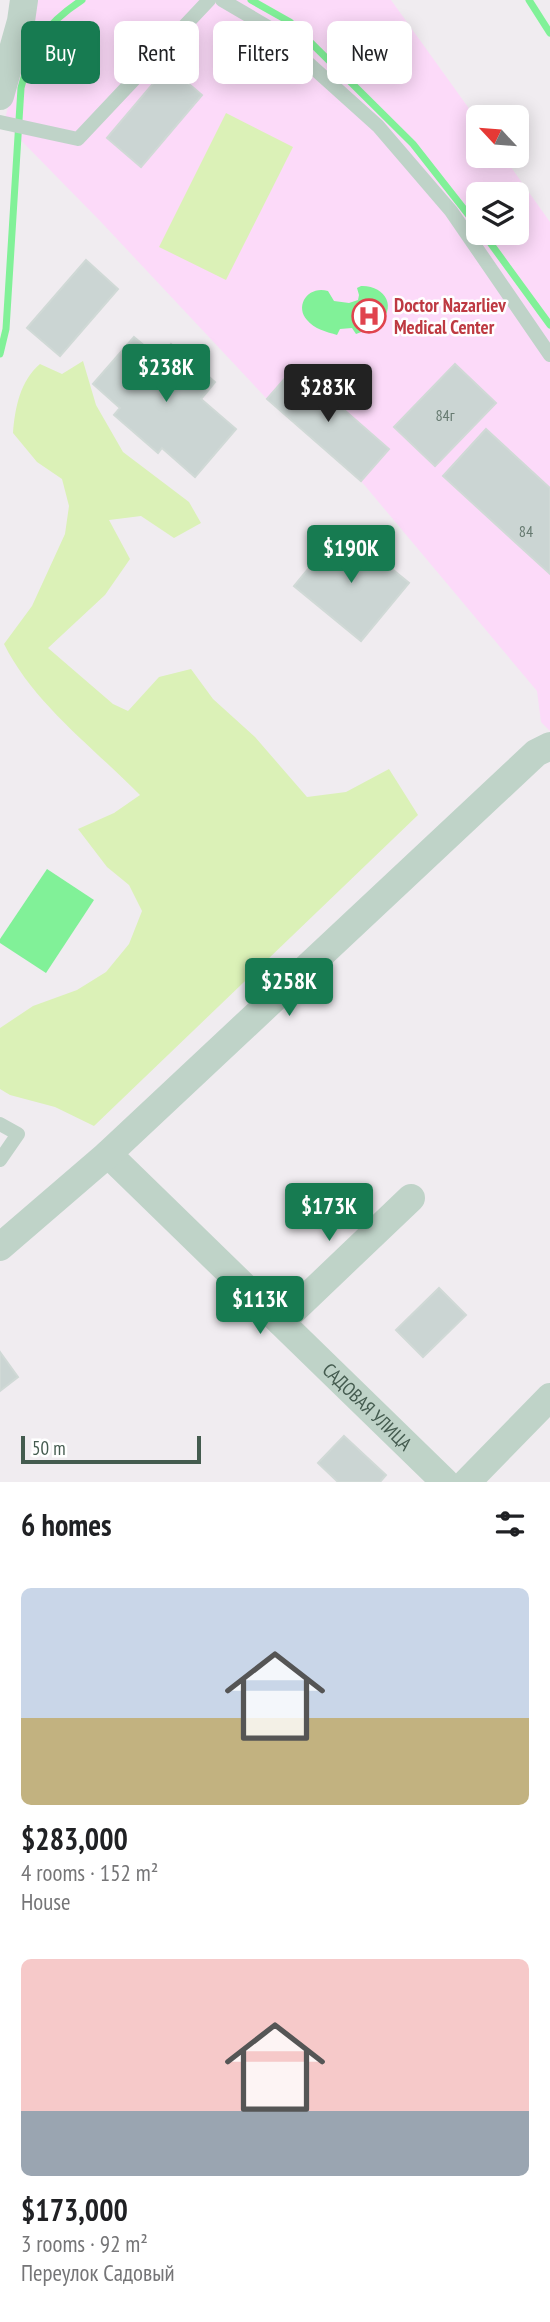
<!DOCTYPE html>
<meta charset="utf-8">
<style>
:root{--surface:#fff;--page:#f2f2f2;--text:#202124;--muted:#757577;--accent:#177b51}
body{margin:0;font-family:"PT Sans Narrow",sans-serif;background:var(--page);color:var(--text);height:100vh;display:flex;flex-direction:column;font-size:26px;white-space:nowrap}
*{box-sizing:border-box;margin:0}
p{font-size:23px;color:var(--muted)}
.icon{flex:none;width:38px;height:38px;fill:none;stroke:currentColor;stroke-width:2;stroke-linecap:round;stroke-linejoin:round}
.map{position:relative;height:1482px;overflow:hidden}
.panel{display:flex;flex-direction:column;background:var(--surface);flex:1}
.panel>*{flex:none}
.top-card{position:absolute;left:21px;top:21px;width:509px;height:63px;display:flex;gap:14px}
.needle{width:46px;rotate:296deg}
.buttons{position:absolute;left:466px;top:105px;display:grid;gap:14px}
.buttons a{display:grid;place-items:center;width:63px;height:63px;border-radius:10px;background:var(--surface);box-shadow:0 4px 18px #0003;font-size:35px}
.scale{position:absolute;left:21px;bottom:18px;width:180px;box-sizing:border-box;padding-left:7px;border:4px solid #445b4f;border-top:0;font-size:19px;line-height:24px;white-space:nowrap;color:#445b4f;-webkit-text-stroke:5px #fff;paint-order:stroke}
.price{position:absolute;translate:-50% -60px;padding:0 16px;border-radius:7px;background:var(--accent);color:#fff;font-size:23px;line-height:46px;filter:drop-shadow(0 2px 4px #0008)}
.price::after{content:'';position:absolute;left:50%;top:42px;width:21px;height:16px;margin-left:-10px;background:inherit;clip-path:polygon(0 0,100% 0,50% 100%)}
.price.current{background:#222;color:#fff}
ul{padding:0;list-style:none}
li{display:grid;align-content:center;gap:14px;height:371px;padding:0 21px}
li span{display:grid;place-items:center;height:217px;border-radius:10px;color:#555}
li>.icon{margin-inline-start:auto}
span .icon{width:126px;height:126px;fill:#fffc;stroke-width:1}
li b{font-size:30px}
h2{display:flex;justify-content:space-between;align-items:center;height:84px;padding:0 21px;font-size:30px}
.chip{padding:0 24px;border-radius:10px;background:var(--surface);box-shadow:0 4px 18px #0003;font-size:24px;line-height:63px}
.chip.current{background:var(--accent);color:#fff}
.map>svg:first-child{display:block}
.medical{fill:#fcdaf9;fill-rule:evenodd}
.green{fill:#dbf1b7}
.water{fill:#81f198}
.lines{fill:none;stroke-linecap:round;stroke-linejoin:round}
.stream{stroke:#81f198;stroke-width:7}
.building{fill:#cbd5d3;stroke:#d0d9d6;stroke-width:2}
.service{stroke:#bfd3c8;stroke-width:14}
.minor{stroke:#bfd3c8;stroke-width:28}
.labels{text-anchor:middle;stroke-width:5;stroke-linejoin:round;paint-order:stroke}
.number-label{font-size:16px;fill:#667a70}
.health-label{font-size:19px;font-weight:bold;fill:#be3a42;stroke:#fff;text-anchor:start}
.street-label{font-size:19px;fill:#445b4f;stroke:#fff}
</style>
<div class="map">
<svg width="550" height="1482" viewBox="0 0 550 1482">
<rect width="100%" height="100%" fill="#f0ecf0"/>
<path class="medical" d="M35 0H391L478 121V156H503L550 222V731L541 722 537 691 361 481 267 399 102 223 4 123ZM478 194H516V233H478Z"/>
<g class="green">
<path d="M226 113 293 147 226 280 159 247Z"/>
<path d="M83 361 96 405 123 452 189 502 201 523 174 538 141 516 109 520 130 559 105 595 48 648 113 704 128 711 159 677 191 669 213 699 255 737 307 797 346 792 389 769 418 815 94 1126 55 1107 10 1095 0 1089V1028L33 1006 77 990 106 972 129 944 142 911 129 885 107 867 78 829 114 813 140 795C93 747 34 704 4 644L32 606 65 534 69 506 62 479 37 462 13 433C15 408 20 381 40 364L62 374Z"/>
</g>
<g class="water">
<path d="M361 286C385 285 399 308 377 325 371 329 363 331 356 334L352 328 340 329 337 335C327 332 314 329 307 320 294 305 309 285 328 291L334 301 349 303 358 300 359 295 357 288Z"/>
<path d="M47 869 94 900 46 973 0 943V939Z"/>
</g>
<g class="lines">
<g class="stream">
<path d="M251 0 290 22 413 144 478 227"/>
<path d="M529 0 550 33"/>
<path d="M483 233 550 325"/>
<path d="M0 354 6 329 21 88C32 45 45 24 82 0"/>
</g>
</g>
<g class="building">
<path d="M168 66 202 95 141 167 107 138Z"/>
<path d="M86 260 118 289 60 356 27 328Z"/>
<path d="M134 337 159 358 171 344 215 382 201 399 236 429 195 477 162 448 158 453 114 415 120 408 93 384Z"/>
<path d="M455 364 496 403 435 466 394 427Z"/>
<path d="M295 367 389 449 361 481 267 399Z"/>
<path d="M486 429 550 488V574L443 476Z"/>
<path d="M342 528 409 583 361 641 294 586Z"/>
<path d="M439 1288 466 1315 423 1357 396 1330Z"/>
<path d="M0 1352 18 1377 0 1391Z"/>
<path d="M344 1436 386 1475 380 1482H338L318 1463Z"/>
</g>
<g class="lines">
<g class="service">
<path d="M222 0 268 27 378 126 451 211 550 355"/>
<path d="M0 122 78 139 209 0"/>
<path d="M0 1124 18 1134 0 1160"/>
</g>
<g class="minor">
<path d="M0 96 21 21 24 0"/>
<path id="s1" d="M108 1154 445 1482"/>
<path d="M0 1247 108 1154 536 753 550 746"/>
<path d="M281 1322 411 1198"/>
<path d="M467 1482 550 1397"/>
</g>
</g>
<defs>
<symbol id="hospital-ring" viewBox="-11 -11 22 22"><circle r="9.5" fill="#fff" stroke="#e0444e" stroke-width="1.5"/><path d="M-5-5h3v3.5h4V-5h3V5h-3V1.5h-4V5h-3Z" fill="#e0444e"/></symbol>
</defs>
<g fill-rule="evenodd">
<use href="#hospital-ring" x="350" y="297" width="38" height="38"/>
</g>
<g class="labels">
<g class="number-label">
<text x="445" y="421">84г</text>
<text x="526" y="537">84</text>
</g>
<g class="health-label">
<text x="394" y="312">Doctor Nazarliev<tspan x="394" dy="22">Medical Center</tspan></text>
</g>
<g class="street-label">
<text dy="7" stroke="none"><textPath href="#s1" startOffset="362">САДОВАЯ УЛИЦА</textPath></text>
</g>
</g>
</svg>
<div class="buttons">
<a><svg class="needle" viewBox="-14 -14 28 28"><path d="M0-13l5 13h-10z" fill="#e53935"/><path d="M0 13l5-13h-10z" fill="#757577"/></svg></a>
<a><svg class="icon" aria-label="layers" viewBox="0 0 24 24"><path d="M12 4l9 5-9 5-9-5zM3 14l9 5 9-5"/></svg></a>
</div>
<div class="scale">50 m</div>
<b class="price" style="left:166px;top:404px">$238K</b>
<b class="price current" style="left:328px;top:424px">$283K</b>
<b class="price" style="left:351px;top:585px">$190K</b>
<b class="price" style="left:289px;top:1018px">$258K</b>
<b class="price" style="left:329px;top:1243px">$173K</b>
<b class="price" style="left:260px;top:1336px">$113K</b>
<div class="top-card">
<a class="chip current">Buy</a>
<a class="chip">Rent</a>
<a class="chip">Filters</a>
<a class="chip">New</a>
</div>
</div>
<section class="panel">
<h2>6 homes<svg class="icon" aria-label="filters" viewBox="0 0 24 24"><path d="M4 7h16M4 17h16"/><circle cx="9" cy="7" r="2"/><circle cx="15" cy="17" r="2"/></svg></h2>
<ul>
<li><span style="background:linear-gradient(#c9d6e8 60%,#c2b280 0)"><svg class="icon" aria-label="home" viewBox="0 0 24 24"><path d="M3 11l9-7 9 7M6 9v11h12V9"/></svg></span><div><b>$283,000</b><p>4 rooms · 152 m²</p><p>House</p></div></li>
<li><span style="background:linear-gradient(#f6c9c9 70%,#9aa5b1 0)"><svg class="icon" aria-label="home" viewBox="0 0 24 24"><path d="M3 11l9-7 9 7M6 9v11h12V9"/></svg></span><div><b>$173,000</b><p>3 rooms · 92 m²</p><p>Переулок Садовый</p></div></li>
</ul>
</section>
